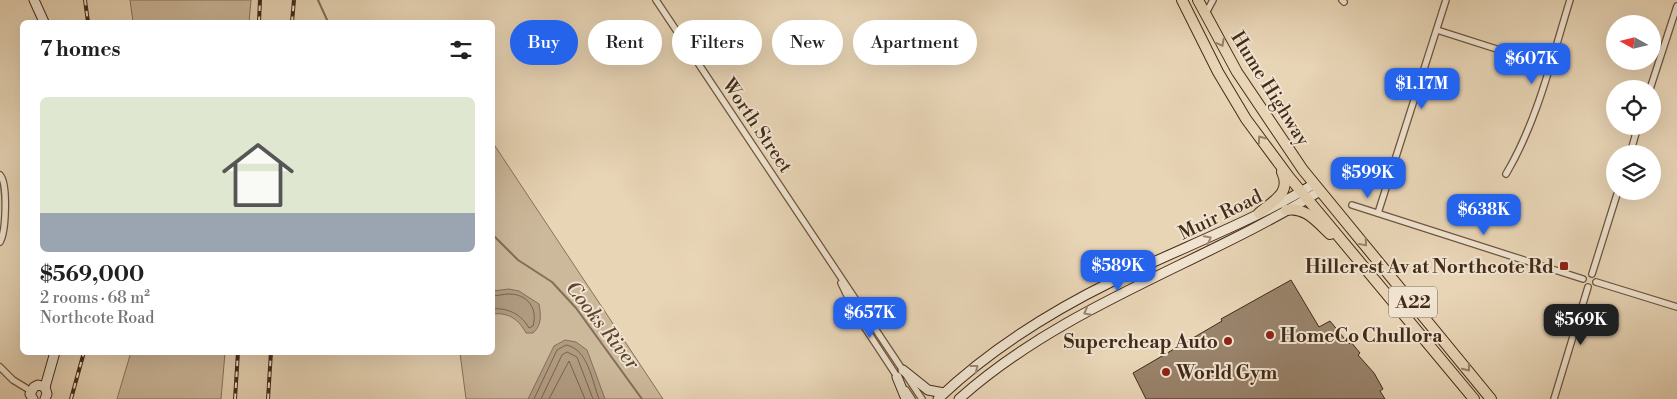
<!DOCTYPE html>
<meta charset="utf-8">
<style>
:root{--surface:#fff;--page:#f6f6f6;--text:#202124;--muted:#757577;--line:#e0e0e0;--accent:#2563eb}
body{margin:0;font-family:"Libre Bodoni",serif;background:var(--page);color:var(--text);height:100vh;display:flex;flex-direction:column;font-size:19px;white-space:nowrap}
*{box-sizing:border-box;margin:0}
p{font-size:16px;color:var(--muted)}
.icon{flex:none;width:28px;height:28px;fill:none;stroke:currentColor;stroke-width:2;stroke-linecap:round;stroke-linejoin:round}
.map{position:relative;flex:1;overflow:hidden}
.details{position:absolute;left:20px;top:20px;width:475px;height:335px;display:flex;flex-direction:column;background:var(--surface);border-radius:8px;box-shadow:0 5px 20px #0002}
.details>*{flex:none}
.top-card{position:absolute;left:510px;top:20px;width:475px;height:45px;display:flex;gap:10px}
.needle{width:32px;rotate:278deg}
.buttons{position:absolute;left:1606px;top:15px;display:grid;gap:10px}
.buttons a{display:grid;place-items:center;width:55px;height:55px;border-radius:50%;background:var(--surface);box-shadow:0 5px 20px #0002;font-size:25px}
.price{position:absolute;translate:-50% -42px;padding:0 11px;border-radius:10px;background:var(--accent);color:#fff;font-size:16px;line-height:32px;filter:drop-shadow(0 1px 2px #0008)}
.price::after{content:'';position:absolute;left:50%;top:30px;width:15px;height:11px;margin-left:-8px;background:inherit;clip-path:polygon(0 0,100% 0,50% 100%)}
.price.selected{background:#222;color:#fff}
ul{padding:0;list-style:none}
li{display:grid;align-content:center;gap:10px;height:265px;padding:0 20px}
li+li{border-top:1px solid var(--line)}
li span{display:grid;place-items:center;height:155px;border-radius:8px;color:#555}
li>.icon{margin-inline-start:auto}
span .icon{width:90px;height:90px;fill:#fffc;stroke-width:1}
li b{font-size:21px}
h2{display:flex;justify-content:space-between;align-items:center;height:60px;padding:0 20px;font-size:21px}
.pill{padding:0 18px;border-radius:22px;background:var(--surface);box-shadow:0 5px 20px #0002;font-size:18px;line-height:45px}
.pill.selected{background:var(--accent);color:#fff}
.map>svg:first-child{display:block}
.green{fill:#ccb89b;stroke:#88715a}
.water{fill:#b09b81;stroke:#856e57}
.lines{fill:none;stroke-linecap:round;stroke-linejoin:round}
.shore{stroke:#7a624d;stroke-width:1}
.stream{stroke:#856e57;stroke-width:2}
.building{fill:#99836b;stroke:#442a19}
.street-casing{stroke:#6d5540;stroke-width:8}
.secondary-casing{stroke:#442a19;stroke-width:11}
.highway-casing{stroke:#442a19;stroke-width:12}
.street{stroke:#f0e4d0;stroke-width:5.5}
.secondary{stroke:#f0e4d0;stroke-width:9}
.highway{stroke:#e8d5b6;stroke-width:10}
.rail-casing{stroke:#442a19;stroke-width:4}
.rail{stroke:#f0e4d0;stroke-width:2;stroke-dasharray:5.5;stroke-linecap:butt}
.oneway{stroke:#968068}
.oneway2{stroke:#9a8774}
.poi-dot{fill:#8f2418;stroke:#f0e4d0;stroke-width:2}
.labels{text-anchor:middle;stroke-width:4;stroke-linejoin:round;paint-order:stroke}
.shield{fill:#f0e4d0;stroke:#786250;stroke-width:1}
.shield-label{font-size:18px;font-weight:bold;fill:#442a19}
.street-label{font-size:19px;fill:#442a19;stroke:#f0e4d0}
.poi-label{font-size:19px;font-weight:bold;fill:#442a19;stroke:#f0e4d0;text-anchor:end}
.water-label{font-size:20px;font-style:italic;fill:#5f4633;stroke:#f0e4d0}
</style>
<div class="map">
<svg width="1677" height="399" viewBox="0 0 1677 399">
<rect width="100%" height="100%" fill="#e8d5b6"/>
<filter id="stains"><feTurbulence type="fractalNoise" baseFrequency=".004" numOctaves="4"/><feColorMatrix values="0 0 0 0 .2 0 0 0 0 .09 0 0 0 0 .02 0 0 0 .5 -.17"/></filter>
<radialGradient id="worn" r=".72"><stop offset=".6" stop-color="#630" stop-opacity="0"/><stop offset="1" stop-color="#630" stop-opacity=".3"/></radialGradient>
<g class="green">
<path d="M130 0H251L249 22H133Z"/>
<path d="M493 143 663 399H466L460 353 492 352Z"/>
<path d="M131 352 225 353 221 399H117Z"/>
</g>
<g class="water">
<path d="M509 289 519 291 539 304C541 315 542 325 533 333H526C519 320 509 312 493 314V291Z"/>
<path d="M565 340 576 342 587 350 605 399H528L554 346Z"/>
</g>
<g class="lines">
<g class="shore">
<path d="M492 296C498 296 503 294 509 294 528 294 538 309 533 326L529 328C522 315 508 307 492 309"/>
<path d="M534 399 557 350 566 345C588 349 592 381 599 399"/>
<path d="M541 399 562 355 567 352 577 357 593 399"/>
<path d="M549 399 569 361 585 399"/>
</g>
<g class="stream">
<path d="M318 0 328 22"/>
<path d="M492 234 518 260 552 282 576 308 642 399"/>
</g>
</g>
<path class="building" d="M1291 280 1319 327 1330 321 1349 344 1351 342 1360 353 1358 355 1374 373 1383 389 1380 391 1385 399H1146L1133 373 1222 321 1221 319Z"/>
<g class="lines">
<defs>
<g id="street">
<path d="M656 0 922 399"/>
<path d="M1342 0 1344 2"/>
<path d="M1205 15 1213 0"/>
<path d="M1437 30 1550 66"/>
<path d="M1650 89 1677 6"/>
<path d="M1630 154 1638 126"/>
<path d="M1506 174C1537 122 1552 58 1570 0"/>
<path d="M0 175C8 183 6 232 0 242"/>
<path d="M1352 205 1583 279"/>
<path d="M1378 213 1446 0"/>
<path d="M1592 274 1618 191"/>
<path d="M1596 282 1677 307"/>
<path d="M841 283 856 314 898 378"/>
<path d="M0 367 13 380 31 391"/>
<path d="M906 390 912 399"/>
<path d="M1554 399 1588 287"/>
</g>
<g id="secondary">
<path d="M34 0 44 22"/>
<path d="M903 370 928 390 944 393"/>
<path d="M897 377 906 399"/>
<path d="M45 387 55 352"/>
<path d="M45 387 47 394 45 399"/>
<path d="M33 399 30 394 34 387 38 385 45 387"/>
<path d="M938 399C988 351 1050 312 1113 281 1180 248 1250 223 1314 184"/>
<path d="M959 399C1064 305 1202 264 1320 191"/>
</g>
<g id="highway">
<path d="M1182 0 1218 72 1246 119 1289 177 1474 399"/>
<path d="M1198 0 1237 72 1303 170 1491 399"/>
<path d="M1286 210C1305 206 1317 222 1330 234"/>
<path d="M1259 213C1273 201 1292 193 1282 172"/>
</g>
</defs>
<use href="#street" class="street-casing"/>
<use href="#secondary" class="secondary-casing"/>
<use href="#highway" class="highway-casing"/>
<use href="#street" class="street"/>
<use href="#secondary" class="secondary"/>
<use href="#highway" class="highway"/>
<defs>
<g id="rail">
<path d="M85 0 88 22"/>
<path d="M259 22 260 0"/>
<path d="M292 22 294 0"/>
<path d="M71 399 84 352"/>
<path d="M235 399 238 352"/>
<path d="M268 399 271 352"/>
</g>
</defs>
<use href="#rail" class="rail-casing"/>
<use href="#rail" class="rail"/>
</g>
<defs><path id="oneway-chevron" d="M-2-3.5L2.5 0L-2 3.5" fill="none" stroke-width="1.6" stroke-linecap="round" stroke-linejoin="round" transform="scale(1.25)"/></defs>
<g class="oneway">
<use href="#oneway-chevron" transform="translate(1221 43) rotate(61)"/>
<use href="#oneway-chevron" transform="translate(1261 139) rotate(-126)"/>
<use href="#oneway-chevron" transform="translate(1364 243) rotate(50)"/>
<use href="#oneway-chevron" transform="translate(1467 368) rotate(52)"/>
</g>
<g class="oneway2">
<use href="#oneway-chevron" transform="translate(1208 239) rotate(-27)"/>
<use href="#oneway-chevron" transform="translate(1087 312) rotate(152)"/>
<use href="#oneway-chevron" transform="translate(975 368) rotate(-37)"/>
</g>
<g class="poi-dot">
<rect x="1559" y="261" width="10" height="10" rx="2.5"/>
<circle cx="1270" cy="335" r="5"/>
<circle cx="1228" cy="341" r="5"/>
<circle cx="1166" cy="372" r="5"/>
</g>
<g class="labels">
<rect class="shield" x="1389" y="286.5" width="48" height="31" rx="4"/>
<g class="shield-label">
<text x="1413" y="308">A22</text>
</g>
<g class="street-label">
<text transform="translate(1271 88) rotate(58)" y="7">Hume Highway</text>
<text transform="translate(758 125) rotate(56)" y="7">Worth Street</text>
<text transform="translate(1220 214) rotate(-26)" y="7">Muir Road</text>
</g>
<g class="poi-label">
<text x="1554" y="273">Hillcrest Av at Northcote Rd</text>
<text x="1280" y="342" text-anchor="start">HomeCo Chullora</text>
<text x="1218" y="348">Supercheap Auto</text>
<text x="1176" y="379" text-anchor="start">World Gym</text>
</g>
<g class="water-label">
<text transform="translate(603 325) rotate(52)" y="7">Cooks River</text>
</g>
</g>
<rect width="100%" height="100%" filter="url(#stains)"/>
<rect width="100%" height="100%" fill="url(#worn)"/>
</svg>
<div class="buttons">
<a><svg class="needle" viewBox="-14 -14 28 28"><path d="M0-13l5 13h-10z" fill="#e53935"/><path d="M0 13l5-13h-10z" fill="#757577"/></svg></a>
<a><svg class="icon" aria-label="locate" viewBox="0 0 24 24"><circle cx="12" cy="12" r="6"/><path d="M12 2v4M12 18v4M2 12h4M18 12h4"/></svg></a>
<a><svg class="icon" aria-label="layers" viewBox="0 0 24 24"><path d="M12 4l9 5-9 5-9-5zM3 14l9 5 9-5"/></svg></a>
</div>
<b class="price" style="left:1532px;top:85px">$607K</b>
<b class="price" style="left:1422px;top:110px">$1.17M</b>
<b class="price" style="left:1368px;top:199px">$599K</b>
<b class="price" style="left:1484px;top:236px">$638K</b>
<b class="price" style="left:1118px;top:292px">$589K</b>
<b class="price" style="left:870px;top:339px">$657K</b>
<b class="price selected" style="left:1581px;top:346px">$569K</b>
<div class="top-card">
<a class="pill selected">Buy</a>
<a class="pill">Rent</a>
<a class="pill">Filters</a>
<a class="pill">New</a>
<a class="pill">Apartment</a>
</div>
<section class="details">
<h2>7 homes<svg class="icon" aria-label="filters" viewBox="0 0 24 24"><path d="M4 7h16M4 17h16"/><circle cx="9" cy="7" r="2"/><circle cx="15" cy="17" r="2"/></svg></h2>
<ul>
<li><span style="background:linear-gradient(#dfe7d0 75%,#9aa5b1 0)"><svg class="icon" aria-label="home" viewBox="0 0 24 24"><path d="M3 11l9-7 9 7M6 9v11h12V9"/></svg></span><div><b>$569,000</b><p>2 rooms · 68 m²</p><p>Northcote Road</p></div></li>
</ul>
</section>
</div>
